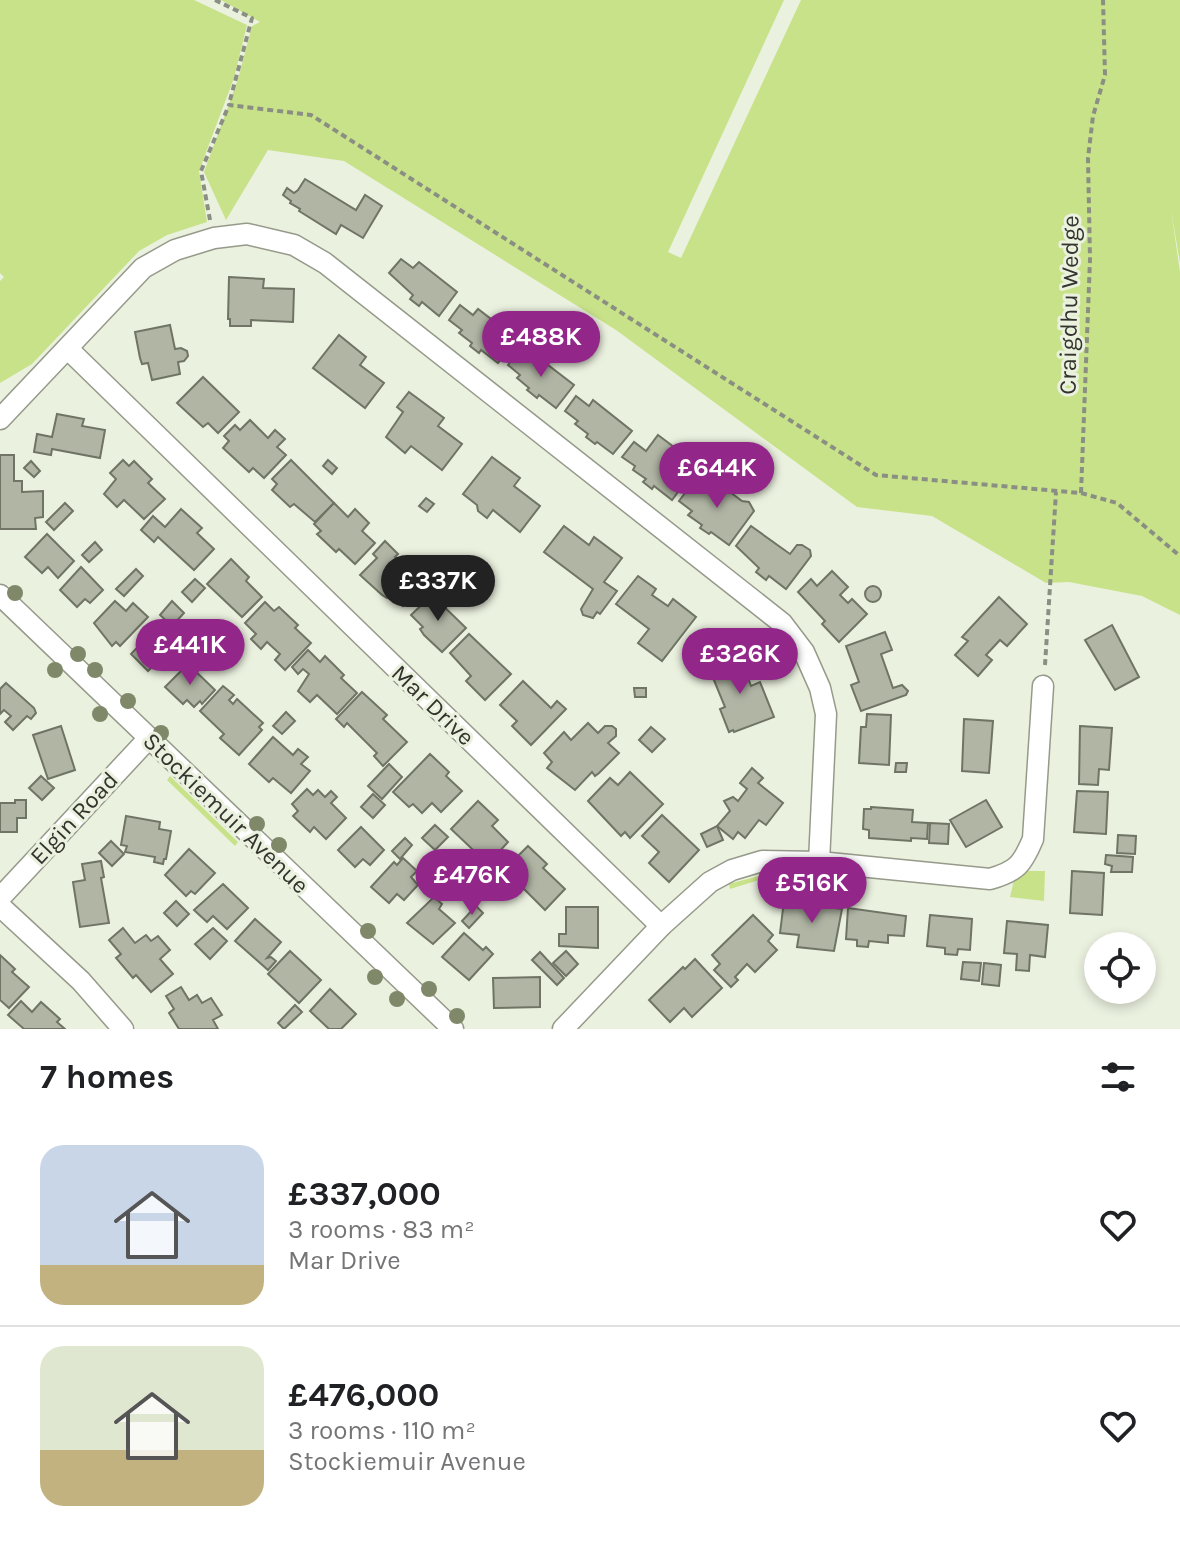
<!DOCTYPE html>
<meta charset="utf-8">
<style>
:root{--surface:#fff;--page:#f6f6f6;--text:#202124;--muted:#757577;--line:#e0e0e0;--accent:#932789}
body{margin:0;font-family:Karla,sans-serif;background:var(--page);color:var(--text);height:100vh;display:flex;flex-direction:column;font-size:30px;white-space:nowrap}
*{box-sizing:border-box;margin:0}
p{font-size:26px;color:var(--muted)}
.icon{flex:none;width:44px;height:44px;fill:none;stroke:currentColor;stroke-width:2;stroke-linecap:round;stroke-linejoin:round}
.map{position:relative;height:1029px;overflow:hidden}
.drawer{display:flex;flex-direction:column;background:var(--surface);flex:1}
.drawer>*{flex:none}
.buttons{position:absolute;left:1084px;top:932px;display:grid;gap:16px}
.buttons a{display:grid;place-items:center;width:72px;height:72px;border-radius:50%;background:var(--surface);box-shadow:0 4px 12px #0003;font-size:40px}
.price{position:absolute;translate:-50% -68px;padding:0 18px;border-radius:28px;background:var(--accent);color:#fff;font-size:26px;line-height:52px;filter:drop-shadow(0 2px 4px #0008)}
.price::after{content:'';position:absolute;left:50%;top:48px;width:24px;height:18px;margin-left:-12px;background:inherit;clip-path:polygon(0 0,100% 0,50% 100%)}
.price.current{background:#222;color:#fff}
ul{padding:0;list-style:none}
li{display:flex;align-items:center;gap:24px;height:200px;padding:0 40px}
li+li{border-top:2px solid var(--line)}
li span{display:grid;place-items:center;flex:none;width:224px;height:160px;border-radius:24px;color:#555}
li>.icon{margin-inline-start:auto}
span .icon{width:96px;height:96px;fill:#fffc;stroke-width:1}
li b{font-size:34px}
h2{display:flex;justify-content:space-between;align-items:center;height:96px;padding:0 40px;font-size:34px}
.map>svg:first-child{display:block}
.green{fill:#c8e289}
.building{fill:#b0b5a4;stroke:#6f7464;stroke-width:2}
.lines{fill:none;stroke-linecap:round;stroke-linejoin:round}
.minor-casing{stroke:#959a8a;stroke-width:23}
.path{stroke:#8b8f83;stroke-width:4;stroke-dasharray:6 4;stroke-linecap:butt}
.minor{stroke:#fff;stroke-width:20}
.tree{fill:#80886a}
.labels{text-anchor:middle;stroke-width:6;stroke-linejoin:round;paint-order:stroke}
.street-label{font-size:24px;fill:#32342d;stroke:#ebf1df}
</style>
<div class="map">
<svg width="1180" height="1029" viewBox="0 0 1180 1029">
<rect width="100%" height="100%" fill="#ebf1df"/>
<g class="green">
<path d="M0 0H194L247 25 234 78 199 171 207 222 167 235 139 251 32 364 0 383V281L4 277 0 273Z"/>
<path d="M221 0H784L668 252 681 258 801 0H1180V263L1171 210 1180 272V615L1142 596 1069 582 1046 583 932 516 857 507 616 330 344 161 268 150 226 220 204 172 238 79 252 26 260 22Z"/>
<path d="M170 776 238 842 235 846 167 780Z"/>
<path d="M780 870 822 874V879L779 874 730 889 729 884Z"/>
<path d="M1026 871H1045L1044 901 1010 897 1014 880Z"/>
</g>
<g class="building">
<path d="M305 179 356 210 365 195 382 206 363 238 341 225 336 234 299 211 300 209 290 203 291 201 283 195 287 188 294 193 298 190Z"/>
<path d="M401 259 413 268 419 262 457 292 439 316 422 302 419 306 410 299 413 295 389 273Z"/>
<path d="M229 277 264 279 263 288 294 289 293 322 251 320V326H230V319H228Z"/>
<path d="M460 305 473 315 478 309 517 339 498 363 481 350 479 353 470 346 472 343 459 333 462 330 449 320Z"/>
<path d="M170 325 175 349 181 348 187 351 188 356 184 361 178 362 180 374 152 380 148 363 142 364 140 358 135 332Z"/>
<path d="M339 335 366 357 360 365 384 383 365 408 313 368Z"/>
<path d="M519 351 531 361 535 355 574 385 556 408 539 395 537 398 527 390 529 388 517 378 520 375 508 365Z"/>
<path d="M203 377 239 412 218 433 208 423 203 427 177 403Z"/>
<path d="M409 392 444 418 438 426 462 444 442 470 411 446 405 453 386 437 403 412 397 407Z"/>
<path d="M576 396 589 406 593 400 632 431 613 454 597 442 595 444 586 437 588 434 575 424 578 421 565 411Z"/>
<path d="M57 414 84 419 82 426 105 430 100 458 52 449 51 455 34 452 37 434 52 437Z"/>
<path d="M250 420 268 438 275 430 285 439 277 447 286 455 264 478 253 468 249 472 223 448 229 441 224 436 235 425 240 430Z"/>
<path d="M658 435 698 465 672 500 654 486 652 489 643 482 646 479 633 470 635 466 622 457 634 442 646 451Z"/>
<path d="M0 455H14V481H22V492L43 491V517L35 518 36 529H0Z"/>
<path d="M492 457 520 478 514 486 540 506 520 532 493 510 487 518 478 511 477 505 463 494Z"/>
<path d="M123 460 129 466 134 461 152 479 148 483 165 499 144 519 124 500 117 507 104 494 116 479 110 473Z"/>
<path d="M291 460 334 503 315 522 294 504 290 507 272 490 277 484 272 479Z"/>
<path d="M328 460 337 468 332 474 323 466Z"/>
<path d="M31 461 40 471 34 477 24 468Z"/>
<path d="M714 480 742 501 749 502 754 511 729 545 711 532 709 534 700 528 702 525 688 515 692 511 679 501 694 481 703 488 708 481Z"/>
<path d="M426 498 434 504 427 512 419 506Z"/>
<path d="M65 503 73 511 54 530 46 522Z"/>
<path d="M334 503 348 517 355 509 369 523 362 531 375 543 355 564 339 549 336 552 317 534 321 531 314 524Z"/>
<path d="M181 509 202 528 197 533 214 549 194 570 158 537 154 542 141 530 153 516 165 527Z"/>
<path d="M564 526 589 545 594 537 622 558 604 582 617 591 600 614 597 612 593 618 583 615 581 609 593 589 544 552Z"/>
<path d="M751 526 790 554 797 545H802L810 550 811 556 786 589 769 576 766 580 756 572 759 568 736 546Z"/>
<path d="M47 534 74 561 58 578 48 567 42 573 25 557Z"/>
<path d="M385 541 398 554 395 557 412 574 417 569 427 578 422 582 424 584 403 606 391 594 387 598 382 595 360 575 377 558 373 554Z"/>
<path d="M95 542 102 550 89 562 82 555Z"/>
<path d="M231 559 249 577 246 581 262 597 242 617 207 584Z"/>
<path d="M81 567 103 590 90 603 85 599 77 607 60 590Z"/>
<path d="M136 569 143 576 124 596 116 589Z"/>
<path d="M832 571 848 587 840 595 848 603 852 599 867 614 839 642 822 624 825 621 798 592 811 579 817 586Z"/>
<path d="M638 576 656 589 652 595 668 606 673 599 696 617 662 661 638 643 649 629 616 604Z"/>
<path d="M195 579 205 588 192 602 182 592Z"/>
<circle cx="873" cy="594" r="8"/>
<path d="M432 595 466 628 442 652 424 635 420 629 423 627 411 615Z"/>
<path d="M999 597 1027 624 1007 646 1000 640 986 655 992 660 978 676 955 655 968 641 962 637Z"/>
<path d="M115 601 126 611 133 603 148 617 120 646 116 642 112 646 94 623Z"/>
<path d="M172 601 184 613 172 626 160 615Z"/>
<path d="M265 602 274 611 279 607 298 625 295 628 311 643 285 670 275 660 280 654 267 642 261 649 251 639 256 634 245 623Z"/>
<path d="M1112 625 1139 677 1115 690 1085 640Z"/>
<path d="M153 631 171 649 175 645 182 652 169 665 166 663 162 667 157 662 148 671 131 654Z"/>
<path d="M885 632 892 650 881 654 893 688 902 685 908 691 906 695 861 711 851 685 859 682 846 646Z"/>
<path d="M469 634 511 674 485 700 466 681 471 676 450 653Z"/>
<path d="M201 638 208 645 192 662 185 655Z"/>
<path d="M308 650 320 662 325 656 344 675 341 678 357 693 337 714 317 695 310 702 298 691 309 674 303 669 298 674 292 667Z"/>
<path d="M740 656 751 686 760 682 774 717 734 732 733 730 729 732 720 709 725 707 709 668Z"/>
<path d="M188 664 215 690 202 704 200 701 194 707 187 700 183 704 165 687Z"/>
<path d="M523 681 551 708 557 701 566 709 531 745 512 726 517 721 500 705Z"/>
<path d="M6 683 34 708 36 713 31 719 27 716 13 730 5 722 11 716 4 710 0 714V689Z"/>
<path d="M223 686 234 695 229 700 233 704 237 699 263 723 259 727 262 730 239 755 220 738 224 734 200 711Z"/>
<path d="M634 688H646V697H635Z"/>
<path d="M362 692 387 715 383 719 407 742 383 766 374 756 377 753 347 723 344 727 336 719Z"/>
<path d="M286 712 295 721 282 734 273 726Z"/>
<path d="M867 714 891 715 889 765 859 763 861 727H866Z"/>
<path d="M964 719 993 721 989 773 962 771Z"/>
<path d="M588 723 598 733 605 726H612L616 729V736L608 743 619 753 599 773 595 776 592 772 575 790 547 768 552 762 544 753 564 732 571 740Z"/>
<path d="M61 726 75 770 48 779 33 735Z"/>
<path d="M1080 726 1112 728 1109 770 1099 769 1098 785 1079 784Z"/>
<path d="M651 727 665 739 652 752 639 740Z"/>
<path d="M273 737 293 755 298 749 308 757 301 764 310 771 291 793 273 778 269 782 249 764Z"/>
<path d="M430 754 449 772 446 776 462 791 441 812 432 803 422 813 413 804 409 807 393 792Z"/>
<path d="M896 763H907L906 772H895Z"/>
<path d="M389 764 402 777 382 799 368 786Z"/>
<path d="M752 768 763 778 758 783 783 803 766 825 759 820 745 838 738 832 733 839 717 826 730 811 724 801 733 797 738 801 747 789 740 783Z"/>
<path d="M630 772 663 804 630 838 625 832 621 836 588 801 610 778 618 785Z"/>
<path d="M41 776 54 788 42 800 29 788Z"/>
<path d="M307 789 313 795 318 790 325 797 331 791 337 797 331 803 346 818 326 839 314 827 310 832 293 816 298 811 292 804Z"/>
<path d="M1077 791 1108 792 1106 834 1074 832Z"/>
<path d="M373 794 385 805 373 818 361 807Z"/>
<path d="M15 800H26V818H17V832H0V803H15Z"/>
<path d="M986 800 1002 827 966 847 950 820Z"/>
<path d="M478 801 498 820 492 826 508 842 488 864 451 829Z"/>
<path d="M871 807 913 810 912 822 928 823 927 839 911 838V841L869 838V830L863 829 864 809H871Z"/>
<path d="M662 815 699 850 669 882 649 863 659 852 642 836Z"/>
<path d="M126 816 160 822 159 829 171 831 166 859H164L163 864 154 862 155 857 125 852 127 846 121 845Z"/>
<path d="M930 823 949 824 948 844 929 843Z"/>
<path d="M435 825 448 837 435 850 422 838Z"/>
<path d="M717 826 723 840 707 847 701 834Z"/>
<path d="M361 827 384 850 370 865 363 859 355 867 338 850Z"/>
<path d="M1118 835 1136 836 1135 854 1117 853Z"/>
<path d="M405 838 412 845 400 859 392 851Z"/>
<path d="M111 841 124 854 112 866 99 853Z"/>
<path d="M528 846 547 864 543 868 565 889 545 910 521 886 517 890 500 874Z"/>
<path d="M189 849 215 873 195 894 191 891 186 896 165 875Z"/>
<path d="M1106 855 1133 857 1132 872H1111L1112 866 1105 864Z"/>
<path d="M403 858 417 871 411 877 418 885 404 900 397 894 389 903 371 887 394 862 397 865Z"/>
<path d="M101 861 104 877 101 878 109 923 80 927 73 882 85 880 82 864Z"/>
<path d="M447 865 460 878 447 892 434 880Z"/>
<path d="M1072 871 1104 873 1102 915 1070 913Z"/>
<path d="M485 873 499 885 486 898 473 886Z"/>
<path d="M223 884 248 908 227 929 213 916 207 922 194 910Z"/>
<path d="M434 897 442 904 439 909 455 923 433 944 407 923Z"/>
<path d="M176 901 189 914 177 926 164 913Z"/>
<path d="M784 901 842 909 834 951 797 947 799 935 780 933Z"/>
<path d="M476 906 483 913 469 928 462 921Z"/>
<path d="M566 907H598V948L559 946V934H566Z"/>
<path d="M848 908 906 916 904 936 888 935V943L869 941 868 947 857 946V940L846 939Z"/>
<path d="M753 915 773 935 768 941 777 950 755 972 747 964 735 977 738 980 731 987 714 970 720 964 712 955Z"/>
<path d="M930 915 972 919 970 950 958 949 957 955 945 954V948L927 946Z"/>
<path d="M255 919 281 942 267 958 271 957 276 961 268 970 235 941Z"/>
<path d="M1007 921 1048 925 1045 957 1030 955 1029 971 1016 970 1017 954 1004 953Z"/>
<path d="M123 928 135 943 146 935 151 941 158 936 170 950 160 959 173 974 151 992 136 975 133 978 116 958 121 954 109 940Z"/>
<path d="M213 928 227 941 210 959 195 944Z"/>
<path d="M464 933 483 950 486 947 493 954 469 980 442 957Z"/>
<path d="M290 951 321 980 299 1003 268 974Z"/>
<path d="M566 951 578 964 566 976 553 963Z"/>
<path d="M540 952 564 978 557 985 532 960Z"/>
<path d="M0 955 15 969 12 972 29 987 9 1008 0 1000Z"/>
<path d="M695 959 722 988 692 1017 684 1008 670 1022 649 1000 683 967 685 969Z"/>
<path d="M963 962 981 963 979 981 961 979Z"/>
<path d="M984 963 1001 965 999 986 982 984Z"/>
<path d="M540 977V1007L494 1008 493 978Z"/>
<path d="M181 987 189 1000 197 995 202 1003 211 998 222 1015 213 1020 218 1029H179L169 1013 174 1009 166 996Z"/>
<path d="M330 989 356 1014 341 1029H329L310 1011Z"/>
<path d="M21 1001 32 1012 41 1002 60 1019 57 1022 65 1029H24L8 1015Z"/>
<path d="M295 1005 302 1012 284 1029 278 1023Z"/>
</g>
<g class="lines">
<defs>
<g id="minor">
<path d="M68 349 661 926"/>
<path d="M0 419 143 268 175 250 214 238 247 234 294 245 325 263 782 623 804 652 820 688 826 714 819 862"/>
<path d="M0 595 453 1029"/>
<path d="M0 898 148 739"/>
<path d="M0 906 81 981 123 1029"/>
<path d="M563 1029 661 926 710 882 732 870 762 861 819 862 990 879C1017 871 1022 865 1033 839L1043 686"/>
</g>
</defs>
<use href="#minor" class="minor-casing"/>
<g class="path">
<path d="M215 0 252 18 229 104"/>
<path d="M210 220 201 171 229 105 311 115 876 475 1081 493 1117 503 1180 556"/>
<path d="M1081 493 1090 259 1088 158 1093 116 1105 75 1103 0"/>
<path d="M1045 665 1056 492"/>
</g>
<use href="#minor" class="minor"/>
</g>
<g class="tree">
<circle cx="15" cy="593" r="8"/>
<circle cx="78" cy="654" r="8"/>
<circle cx="55" cy="670" r="8"/>
<circle cx="95" cy="670" r="8"/>
<circle cx="128" cy="701" r="8"/>
<circle cx="100" cy="714" r="8"/>
<circle cx="161" cy="733" r="8"/>
<circle cx="257" cy="824" r="8"/>
<circle cx="279" cy="845" r="8"/>
<circle cx="368" cy="931" r="8"/>
<circle cx="375" cy="977" r="8"/>
<circle cx="429" cy="989" r="8"/>
<circle cx="397" cy="999" r="8"/>
<circle cx="457" cy="1016" r="8"/>
</g>
<g class="labels">
<g class="street-label">
<text transform="translate(1069 305) rotate(-89)" y="8">Craigdhu Wedge</text>
<text transform="translate(433 705) rotate(44)" y="8">Mar Drive</text>
<text transform="translate(226 813) rotate(44)" y="8">Stockiemuir Avenue</text>
<text transform="translate(74 818) rotate(-47)" y="8">Elgin Road</text>
</g>
</g>
</svg>
<div class="buttons">
<a><svg class="icon" aria-label="locate" viewBox="0 0 24 24"><circle cx="12" cy="12" r="6"/><path d="M12 2v4M12 18v4M2 12h4M18 12h4"/></svg></a>
</div>
<b class="price" style="left:541px;top:379px">£488K</b>
<b class="price" style="left:717px;top:510px">£644K</b>
<b class="price current" style="left:438px;top:623px">£337K</b>
<b class="price" style="left:190px;top:687px">£441K</b>
<b class="price" style="left:740px;top:696px">£326K</b>
<b class="price" style="left:472px;top:917px">£476K</b>
<b class="price" style="left:812px;top:925px">£516K</b>
</div>
<section class="drawer">
<h2>7 homes<svg class="icon" aria-label="filters" viewBox="0 0 24 24"><path d="M4 7h16M4 17h16"/><circle cx="9" cy="7" r="2"/><circle cx="15" cy="17" r="2"/></svg></h2>
<ul>
<li><span style="background:linear-gradient(#c9d6e8 75%,#c2b280 0)"><svg class="icon" aria-label="home" viewBox="0 0 24 24"><path d="M3 11l9-7 9 7M6 9v11h12V9"/></svg></span><div><b>£337,000</b><p>3 rooms · 83 m²</p><p>Mar Drive</p></div><svg class="icon" aria-label="heart" viewBox="0 0 24 24"><path d="M12 20l-8-8c-3-5 5-10 8-4 3-6 11-1 8 4z"/></svg></li>
<li><span style="background:linear-gradient(#dfe7d0 65%,#c2b280 0)"><svg class="icon" aria-label="home" viewBox="0 0 24 24"><path d="M3 11l9-7 9 7M6 9v11h12V9"/></svg></span><div><b>£476,000</b><p>3 rooms · 110 m²</p><p>Stockiemuir Avenue</p></div><svg class="icon" aria-label="heart" viewBox="0 0 24 24"><path d="M12 20l-8-8c-3-5 5-10 8-4 3-6 11-1 8 4z"/></svg></li>
</ul>
</section>
